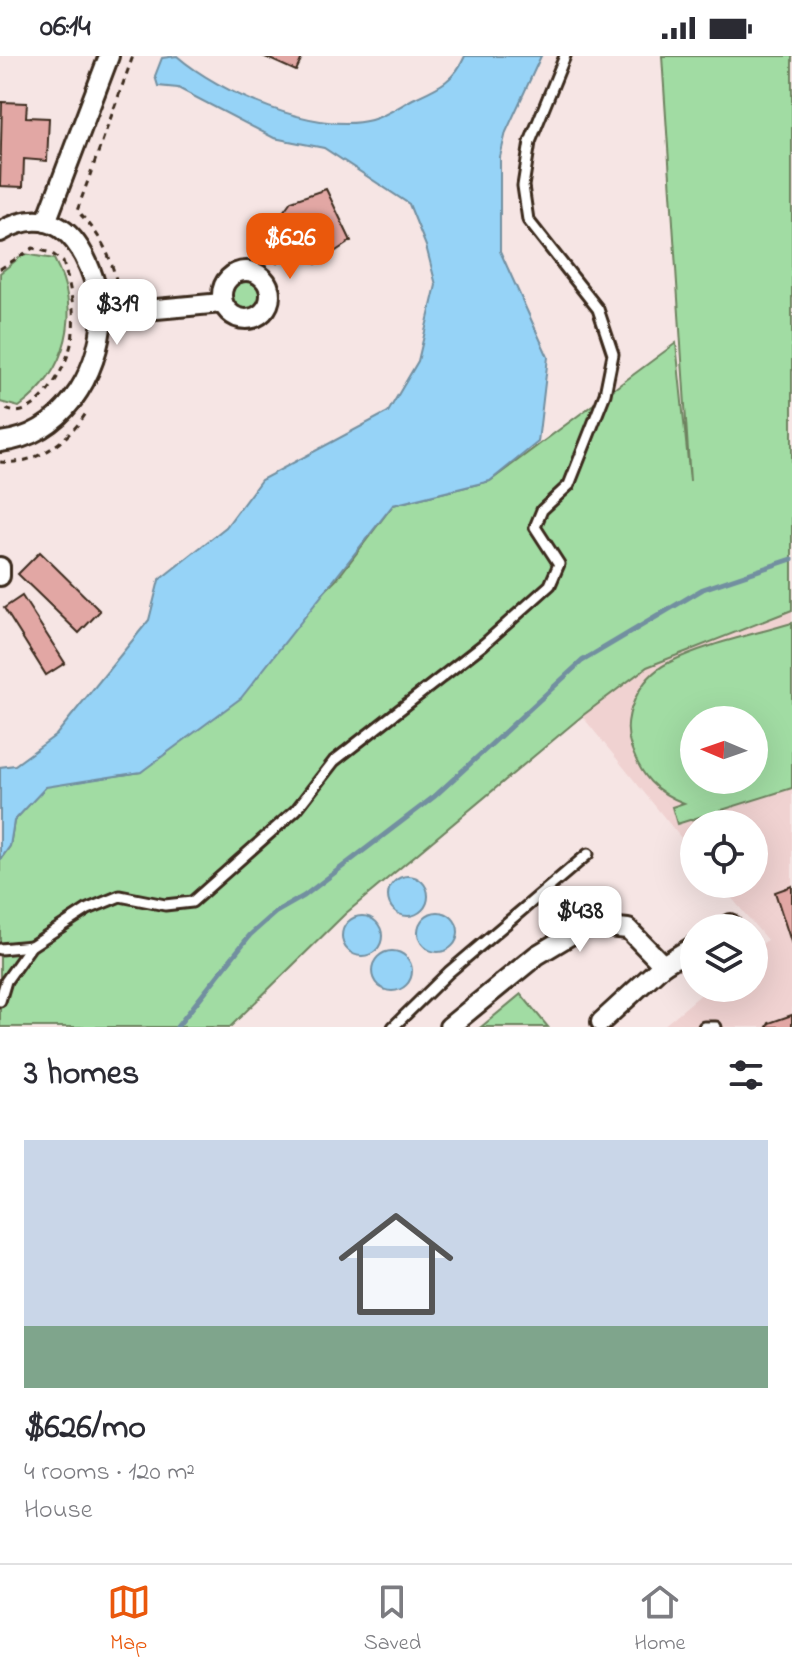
<!DOCTYPE html>
<meta charset="utf-8">
<style>
:root{--surface:#fff;--page:#f7f7f7;--text:#2b2b33;--muted:#7c7c81;--line:#e1e1e2;--accent:#ea580c}
body{margin:0;font-family:"Indie Flower",sans-serif;background:var(--page);color:var(--text);height:100vh;display:flex;flex-direction:column;font-size:30px;white-space:nowrap}
*{box-sizing:border-box;margin:0}
p{font-size:26px;color:var(--muted)}
.icon{flex:none;width:44px;height:44px;fill:none;stroke:currentColor;stroke-width:2;stroke-linecap:round;stroke-linejoin:round}
.map{position:relative;height:971px;overflow:hidden}
.drawer{display:flex;flex-direction:column;background:var(--surface);flex:1}
.drawer>*{flex:none}
.needle{width:52px;rotate:272deg}
.fabs{position:absolute;left:680px;top:650px;display:grid;gap:16px}
.fabs a{display:grid;place-items:center;width:88px;height:88px;border-radius:50%;background:var(--surface);box-shadow:0 8px 32px #0002;font-size:40px}
.price{position:absolute;translate:-50% -68px;padding:0 18px;border-radius:16px;background:#fff;color:#222;font-size:26px;line-height:52px;filter:drop-shadow(0 2px 4px #0008)}
.price::after{content:'';position:absolute;left:50%;top:48px;width:24px;height:18px;margin-left:-12px;background:inherit;clip-path:polygon(0 0,100% 0,50% 100%)}
.price.selected{background:var(--accent);color:#fff}
ul{padding:0;list-style:none}
li{display:grid;align-content:center;gap:16px;height:424px;padding:0 24px}
li span{display:grid;place-items:center;height:248px;border-radius:0px;color:#555}
li>.icon{margin-inline-start:auto}
span .icon{width:144px;height:144px;fill:#fffc;stroke-width:1}
li b{font-size:34px}
h2{display:flex;justify-content:space-between;align-items:center;height:96px;padding:0 24px;font-size:34px}
.status{display:flex;justify-content:space-between;align-items:center;height:56px;padding:0 40px;background:var(--surface);direction:ltr}
.status svg{height:22px;fill:currentColor}
.tabs{display:flex;justify-content:space-around;align-items:center;height:112px;border-top:2px solid var(--line);background:var(--surface);font-size:22px;color:var(--muted)}
.tabs a{display:grid;justify-items:center;gap:4px}
.tabs .selected{color:var(--accent)}
.map>svg:first-child{display:block}
.built{fill:#f0d2d1;fill-rule:evenodd}
.green{fill:#a1dca3;stroke:#6e8360;stroke-width:2;fill-rule:evenodd}
.water{fill:#96d3f7;stroke:#728fa0;stroke-width:2}
.lines{fill:none;stroke-linecap:round;stroke-linejoin:round}
.stream{stroke:#728fa0;stroke-width:5}
.building{fill:#e2a7a4;stroke:#3b2a1e;stroke-width:2}
.service-casing{stroke:#3b2a1e;stroke-width:15}
.minor-casing{stroke:#3b2a1e;stroke-width:24}
.path{stroke:#3b2a1e;stroke-width:3;stroke-dasharray:6 6;stroke-linecap:butt}
.service{stroke:#fff;stroke-width:9}
.minor{stroke:#fff;stroke-width:18}
</style>
<div class="status"><b>06:14</b><svg viewBox="0 0 49 12"><path d="M0 12V9h3v3zM5 12V6h3v6zM10 12V3h3v9zM15 12V0h3v12zM26 1h20v11H26zM47 4h2v5h-2z"/></svg></div>
<div class="map">
<svg width="792" height="971" viewBox="0 0 792 971">
<rect width="100%" height="100%" fill="#f6e5e4"/>
<filter id="ink" filterUnits="userSpaceOnUse"><feTurbulence type="fractalNoise" baseFrequency=".0125" numOctaves="2"/><feDisplacementMap in="SourceGraphic" scale="16" xChannelSelector="R" yChannelSelector="G"/><feConvolveMatrix kernelMatrix="1 2 1 2 8 2 1 2 1" color-interpolation-filters="sRGB"/></filter>
<g filter="url(#ink)">
<path class="built" d="M792 554V971H662L709 932H754V895L767 884 720 828H754V768H694V798L582 660 647 611ZM694 664H754V724H694Z"/>
<g class="green">
<path d="M662 0H792V554L647 611 582 660 345 858 230 971H0V804L10 790 14 765 46 730 141 716 337 523 393 449 490 425 676 287 690 425Z"/>
<path d="M24 198 54 203C83 256 67 316 19 351L0 346V217Z"/>
<circle cx="246" cy="240" r="14"/>
<path d="M792 567V732L677 768 672 751 684 747C655 736 641 720 631 691 620 661 640 621 668 607 705 588 752 579 792 567ZM694 664H754V724H694Z"/>
<path d="M521 938 548 971H481Z"/>
</g>
<g class="water">
<path d="M177 0C218 36 316 79 371 64 386 60 401 49 415 42 439 31 454 25 465 0H541L506 76 500 101V195L548 301 538 386 490 425 393 449 241 642 141 716 46 731 14 765 10 790 0 804V711L15 709 56 679 149 564 159 524 226 471 261 424 388 356 418 305 436 229 426 190 409 148 324 92 274 82 178 32 158 30 155 20 162 2Z"/>
<circle cx="408" cy="840" r="20"/>
<circle cx="438" cy="876" r="20"/>
<circle cx="362" cy="880" r="20"/>
<circle cx="392" cy="915" r="20"/>
</g>
<g class="lines">
<path class="stream" d="M177 971 250 879 276 856 304 840 435 740 582 605 703 533 792 503"/>
</g>
<g class="building">
<path d="M263 0H303L296 15Z"/>
<path d="M2 46 27 47 26 61 49 62 47 105 24 103 23 131 0 130Z"/>
<path d="M326 133 351 185 316 208 303 197 308 190 294 180 277 207 256 193 291 145Z"/>
<path d="M40 496 100 555 79 577 18 518Z"/>
<path d="M22 540 65 607 46 619 4 552Z"/>
<path d="M792 830V889L775 836Z"/>
<path d="M792 959V971H767L769 967Z"/>
</g>
<g class="lines">
<defs>
<g id="service">
<path d="M0 893 31 890"/>
<path d="M0 945 6 925 31 890 88 853 120 840 165 849 192 846 296 754 334 705 484 588 550 529 559 508 535 471 542 454 569 429 605 338 613 298 598 253 528 164 523 130 530 86 565 0"/>
<path d="M393 971 449 916 588 798"/>
<path d="M704 971H716"/>
</g>
<g id="minor">
<path d="M46 166 109 0"/>
<path d="M0 176C50 147 79 178 94 224 98 235 102 248 102 260 99 320 61 380 0 386"/>
<circle cx="246" cy="239" r="24"/>
<path d="M102 258 222 247"/>
<path d="M0 511V520"/>
<path d="M724 872 730 868"/>
<path d="M601 966 663 909"/>
<path d="M449 971 537 899 587 869 628 873 663 909 694 890"/>
</g>
</defs>
<use href="#service" class="service-casing"/>
<use href="#minor" class="minor-casing"/>
<g class="path">
<path d="M0 213 33 192 51 197 63 206C70 229 75 251 73 275 72 301 50 343 25 354 16 358 8 354 0 351"/>
<path d="M119 238C113 204 102 179 77 155L133 0"/>
<path d="M0 406C36 410 70 384 88 354"/>
</g>
<use href="#service" class="service"/>
<use href="#minor" class="minor"/>
</g>
</g>
</svg>
<div class="fabs">
<a><svg class="needle" viewBox="-14 -14 28 28"><path d="M0-13l5 13h-10z" fill="#e53935"/><path d="M0 13l5-13h-10z" fill="#7c7c81"/></svg></a>
<a><svg class="icon" aria-label="locate" viewBox="0 0 24 24"><circle cx="12" cy="12" r="6"/><path d="M12 2v4M12 18v4M2 12h4M18 12h4"/></svg></a>
<a><svg class="icon" aria-label="layers" viewBox="0 0 24 24"><path d="M12 4l9 5-9 5-9-5zM3 14l9 5 9-5"/></svg></a>
</div>
<b class="price selected" style="left:290px;top:225px">$626</b>
<b class="price" style="left:117px;top:291px">$319</b>
<b class="price" style="left:580px;top:898px">$438</b>
</div>
<section class="drawer">
<h2>3 homes<svg class="icon" aria-label="filters" viewBox="0 0 24 24"><path d="M4 7h16M4 17h16"/><circle cx="9" cy="7" r="2"/><circle cx="15" cy="17" r="2"/></svg></h2>
<ul>
<li><span style="background:linear-gradient(#c9d6e8 75%,#7fa58c 0)"><svg class="icon" aria-label="home" viewBox="0 0 24 24"><path d="M3 11l9-7 9 7M6 9v11h12V9"/></svg></span><div><b>$626/mo</b><p>4 rooms · 120 m²</p><p>House</p></div></li>
</ul>
</section>
<nav class="tabs">
<a class="selected"><svg class="icon" aria-label="map" viewBox="0 0 24 24"><path d="M3 6l6-2 6 2 6-2v14l-6 2-6-2-6 2zM9 4v14M15 6v14"/></svg>Map</a>
<a><svg class="icon" aria-label="saved" viewBox="0 0 24 24"><path d="M7 4h10v16l-5-4-5 4z"/></svg>Saved</a>
<a><svg class="icon" aria-label="home" viewBox="0 0 24 24"><path d="M3 11l9-7 9 7M6 9v11h12V9"/></svg>Home</a>
</nav>
